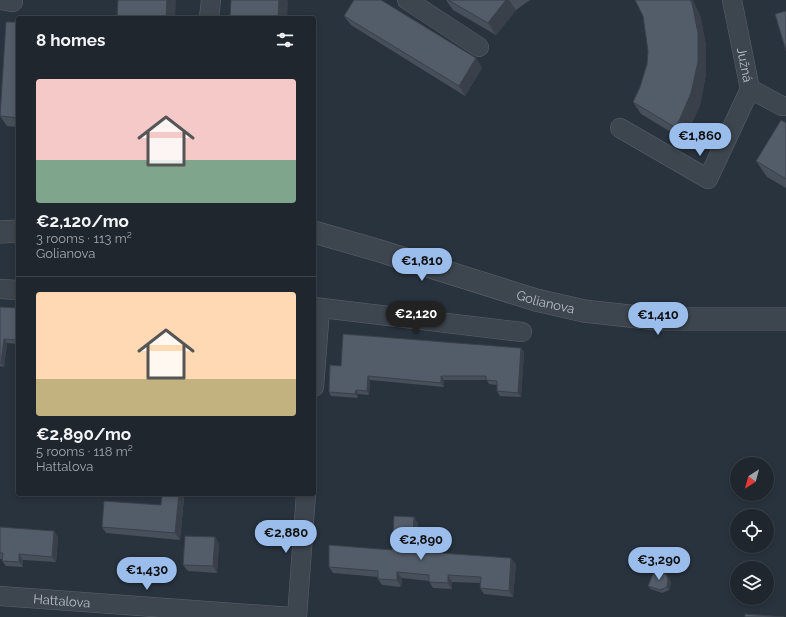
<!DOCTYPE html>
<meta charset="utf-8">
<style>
:root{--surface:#1f262e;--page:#272e36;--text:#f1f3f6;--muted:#a1a5aa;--line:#3c434a;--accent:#9bbdec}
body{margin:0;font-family:Raleway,sans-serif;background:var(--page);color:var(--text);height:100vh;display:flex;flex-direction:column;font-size:15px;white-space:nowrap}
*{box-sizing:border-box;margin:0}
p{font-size:13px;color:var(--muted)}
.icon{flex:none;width:22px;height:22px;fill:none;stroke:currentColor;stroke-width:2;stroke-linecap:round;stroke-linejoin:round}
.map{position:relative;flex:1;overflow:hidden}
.panel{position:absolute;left:16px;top:16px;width:300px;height:480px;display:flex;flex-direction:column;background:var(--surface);border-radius:4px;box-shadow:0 2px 6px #0003,0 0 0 1px var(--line)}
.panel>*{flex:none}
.needle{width:26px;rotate:216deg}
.tools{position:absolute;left:730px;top:457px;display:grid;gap:8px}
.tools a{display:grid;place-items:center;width:44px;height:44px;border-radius:50%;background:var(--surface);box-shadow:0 2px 6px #0003,0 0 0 1px var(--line);font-size:20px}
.price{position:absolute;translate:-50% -34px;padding:0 9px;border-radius:14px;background:var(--accent);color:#111;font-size:13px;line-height:26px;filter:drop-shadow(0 1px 2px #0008)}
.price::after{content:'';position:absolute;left:50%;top:24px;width:12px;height:9px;margin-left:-6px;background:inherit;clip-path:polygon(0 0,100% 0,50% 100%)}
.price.active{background:#222;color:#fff}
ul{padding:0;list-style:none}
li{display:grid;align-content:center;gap:8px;height:212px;padding:0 20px}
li+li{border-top:1px solid var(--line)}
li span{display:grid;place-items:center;height:124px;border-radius:4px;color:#555}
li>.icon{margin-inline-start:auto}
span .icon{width:72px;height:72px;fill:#fffc;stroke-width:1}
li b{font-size:17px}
h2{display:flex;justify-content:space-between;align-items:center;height:48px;padding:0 20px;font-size:17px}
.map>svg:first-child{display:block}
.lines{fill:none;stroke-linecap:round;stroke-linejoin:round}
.minor-casing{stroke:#5b636c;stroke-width:20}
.tertiary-casing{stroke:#5b636c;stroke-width:23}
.minor{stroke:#3d454e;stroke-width:19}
.tertiary{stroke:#3d454e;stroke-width:22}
.wall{fill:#474f5a}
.shaded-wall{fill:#3a404a}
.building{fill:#535c69;stroke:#3a404a}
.labels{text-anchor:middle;stroke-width:3;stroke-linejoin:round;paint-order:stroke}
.street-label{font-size:13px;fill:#b9c0c9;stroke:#222a34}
</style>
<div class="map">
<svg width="786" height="617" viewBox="0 0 786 617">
<rect width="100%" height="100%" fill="#29333e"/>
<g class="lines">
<defs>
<g id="minor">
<path d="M0 0 13 2"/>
<path d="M407 0 479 47"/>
<path id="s1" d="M732 0 750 89 782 106H786"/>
<path d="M209 18 211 0"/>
<path d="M620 128 708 179 750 89"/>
<path d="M0 289 18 290"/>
<path d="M314 307 522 332"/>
<path d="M314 387 320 309"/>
<path id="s2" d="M0 596 292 617"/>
<path d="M297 617 306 494"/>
</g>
<g id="tertiary">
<path d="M0 232 18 231"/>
<path id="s3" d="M314 232 380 251 536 300 584 311 656 319H786"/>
</g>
</defs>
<use href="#minor" class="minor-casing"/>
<use href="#tertiary" class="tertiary-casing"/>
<use href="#minor" class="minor"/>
<use href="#tertiary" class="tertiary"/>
</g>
<g class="wall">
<path d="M446 0H530L516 10 496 35 453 10Z"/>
<path d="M700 15 706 45V74L700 105 684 140 641 114 633 102Z"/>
<path d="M344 16 476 58 482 68 465 96 351 25Z"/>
<path d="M18 22V127L7 126 0 116Z"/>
<path d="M786 123V188L767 177 756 161Z"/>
<path d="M0 307 18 308V344L7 343 4 367 0 366Z"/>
<path d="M521 348 524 352 521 397 500 396 497 391V385L489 384 487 380H444V387L370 380 369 395 358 394V398L331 396 329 392 341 366Z"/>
<path d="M162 494H181L184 498 180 540 106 533 102 527 161 505Z"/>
<path d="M414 517 418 524 416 551 516 564 513 597 484 594 480 588V583L452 582V589L433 588 429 581 402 578 401 587 382 585 378 579V577L333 573 329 567 392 550Z"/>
<path d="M0 527 58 537 56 562 23 560V567L6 566 2 561 3 559H0Z"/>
<path d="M215 537 219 544 217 573 188 571 183 565Z"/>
<path d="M666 574 669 578 671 583 669 590 662 593 651 589 648 586Z"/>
</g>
<g class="shaded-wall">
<path d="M167 0H176L175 18H166Z"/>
<path d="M279 0H287L288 2 287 18H278Z"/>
<path d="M506 0H509L516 10 496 35 488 23Z"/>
<path d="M690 0H693L700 15 706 45V74L700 105 684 140 676 128Z"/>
<path d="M476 58 482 68 465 96 459 86Z"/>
<path d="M4 339 7 343 4 367 1 363Z"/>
<path d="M521 348 524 352 521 397 518 393Z"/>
<path d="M368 376 370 380 369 395 367 391Z"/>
<path d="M441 376 444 380V387L441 383Z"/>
<path d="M356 390 358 394V398L355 394Z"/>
<path d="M179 494H181L184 498 180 540 175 533Z"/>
<path d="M414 517 418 524 416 557 412 551Z"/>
<path d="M54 531 58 537 56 562 52 557Z"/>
<path d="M215 537 219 544 217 573 213 566Z"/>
<path d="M19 554 23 560V567L19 562Z"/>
<path d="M511 558 516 564 513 597 509 591Z"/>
<path d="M397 572 402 578 401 587 397 580Z"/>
<path d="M666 574 669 578 671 583 669 590 667 587Z"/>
<path d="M448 575 452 582V589L448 583Z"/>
</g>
<g class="building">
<path d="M118 0H167L166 18H117Z"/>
<path d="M231 0H279L278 18H230Z"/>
<path d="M354 0H381L476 58 459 86 344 16Z"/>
<path d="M448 0H506L488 23Z"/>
<path d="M635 0H690L692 3 698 33V62L691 93 676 128 633 102 640 87 647 64 648 51 643 16Z"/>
<path d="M786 11V51L775 14Z"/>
<path d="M6 22H18V118L0 116Z"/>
<path d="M781 120 786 123V179L756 161Z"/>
<path d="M0 307 18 308V340L4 339 1 363H0Z"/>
<path d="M343 334 521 348 518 393 497 391V381L486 380V376H441V383L368 376 367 391 356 390 355 394 329 392 330 365 341 366Z"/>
<path d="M162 494H179L175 533 102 527 104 501 161 505Z"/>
<path d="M394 516 414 517 412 551 511 558 509 591 480 588 481 577 448 575V583L429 582V575L397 572V580L378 579V571L329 567V545L392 550Z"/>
<path d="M0 527 54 531 52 557 19 554V562L2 561 3 553H0Z"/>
<path d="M185 536 215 537 213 566 183 565Z"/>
<path d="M660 571 666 574 668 580 667 587 660 590 648 586 653 574Z"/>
<path d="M745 614 784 617H745Z"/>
</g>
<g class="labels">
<g class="street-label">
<text dy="5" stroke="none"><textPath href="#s1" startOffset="66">Južná</textPath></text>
<text dy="5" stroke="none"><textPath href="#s3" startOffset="242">Golianova</textPath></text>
<text dy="5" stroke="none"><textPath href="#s2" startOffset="62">Hattalova</textPath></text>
</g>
</g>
</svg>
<div class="tools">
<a><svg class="needle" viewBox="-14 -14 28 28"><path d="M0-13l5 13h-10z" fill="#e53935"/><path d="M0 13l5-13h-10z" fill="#a1a5aa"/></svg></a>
<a><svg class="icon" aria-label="locate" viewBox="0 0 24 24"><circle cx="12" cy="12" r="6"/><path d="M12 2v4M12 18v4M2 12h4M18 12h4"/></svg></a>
<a><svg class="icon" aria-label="layers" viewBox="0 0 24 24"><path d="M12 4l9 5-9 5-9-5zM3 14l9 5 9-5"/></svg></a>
</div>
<b class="price" style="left:700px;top:157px">€1,860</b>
<b class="price" style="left:422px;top:282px">€1,810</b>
<b class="price active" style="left:416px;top:335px">€2,120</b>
<b class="price" style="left:658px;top:336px">€1,410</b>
<b class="price" style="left:286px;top:554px">€2,880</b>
<b class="price" style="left:421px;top:561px">€2,890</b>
<b class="price" style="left:659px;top:581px">€3,290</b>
<b class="price" style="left:147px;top:591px">€1,430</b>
<section class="panel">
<h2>8 homes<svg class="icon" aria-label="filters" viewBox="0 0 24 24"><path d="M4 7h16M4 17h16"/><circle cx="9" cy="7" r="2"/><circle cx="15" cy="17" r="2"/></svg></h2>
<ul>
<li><span style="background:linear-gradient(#f6c9c9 65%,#7fa58c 0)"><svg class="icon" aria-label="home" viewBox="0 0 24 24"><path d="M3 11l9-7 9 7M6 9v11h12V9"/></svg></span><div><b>€2,120/mo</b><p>3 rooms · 113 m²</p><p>Golianova</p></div></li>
<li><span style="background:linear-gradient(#ffd9b3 70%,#c2b280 0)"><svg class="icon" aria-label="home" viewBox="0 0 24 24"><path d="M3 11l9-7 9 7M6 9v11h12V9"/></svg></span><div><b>€2,890/mo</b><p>5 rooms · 118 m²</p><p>Hattalova</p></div></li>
</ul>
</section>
</div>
